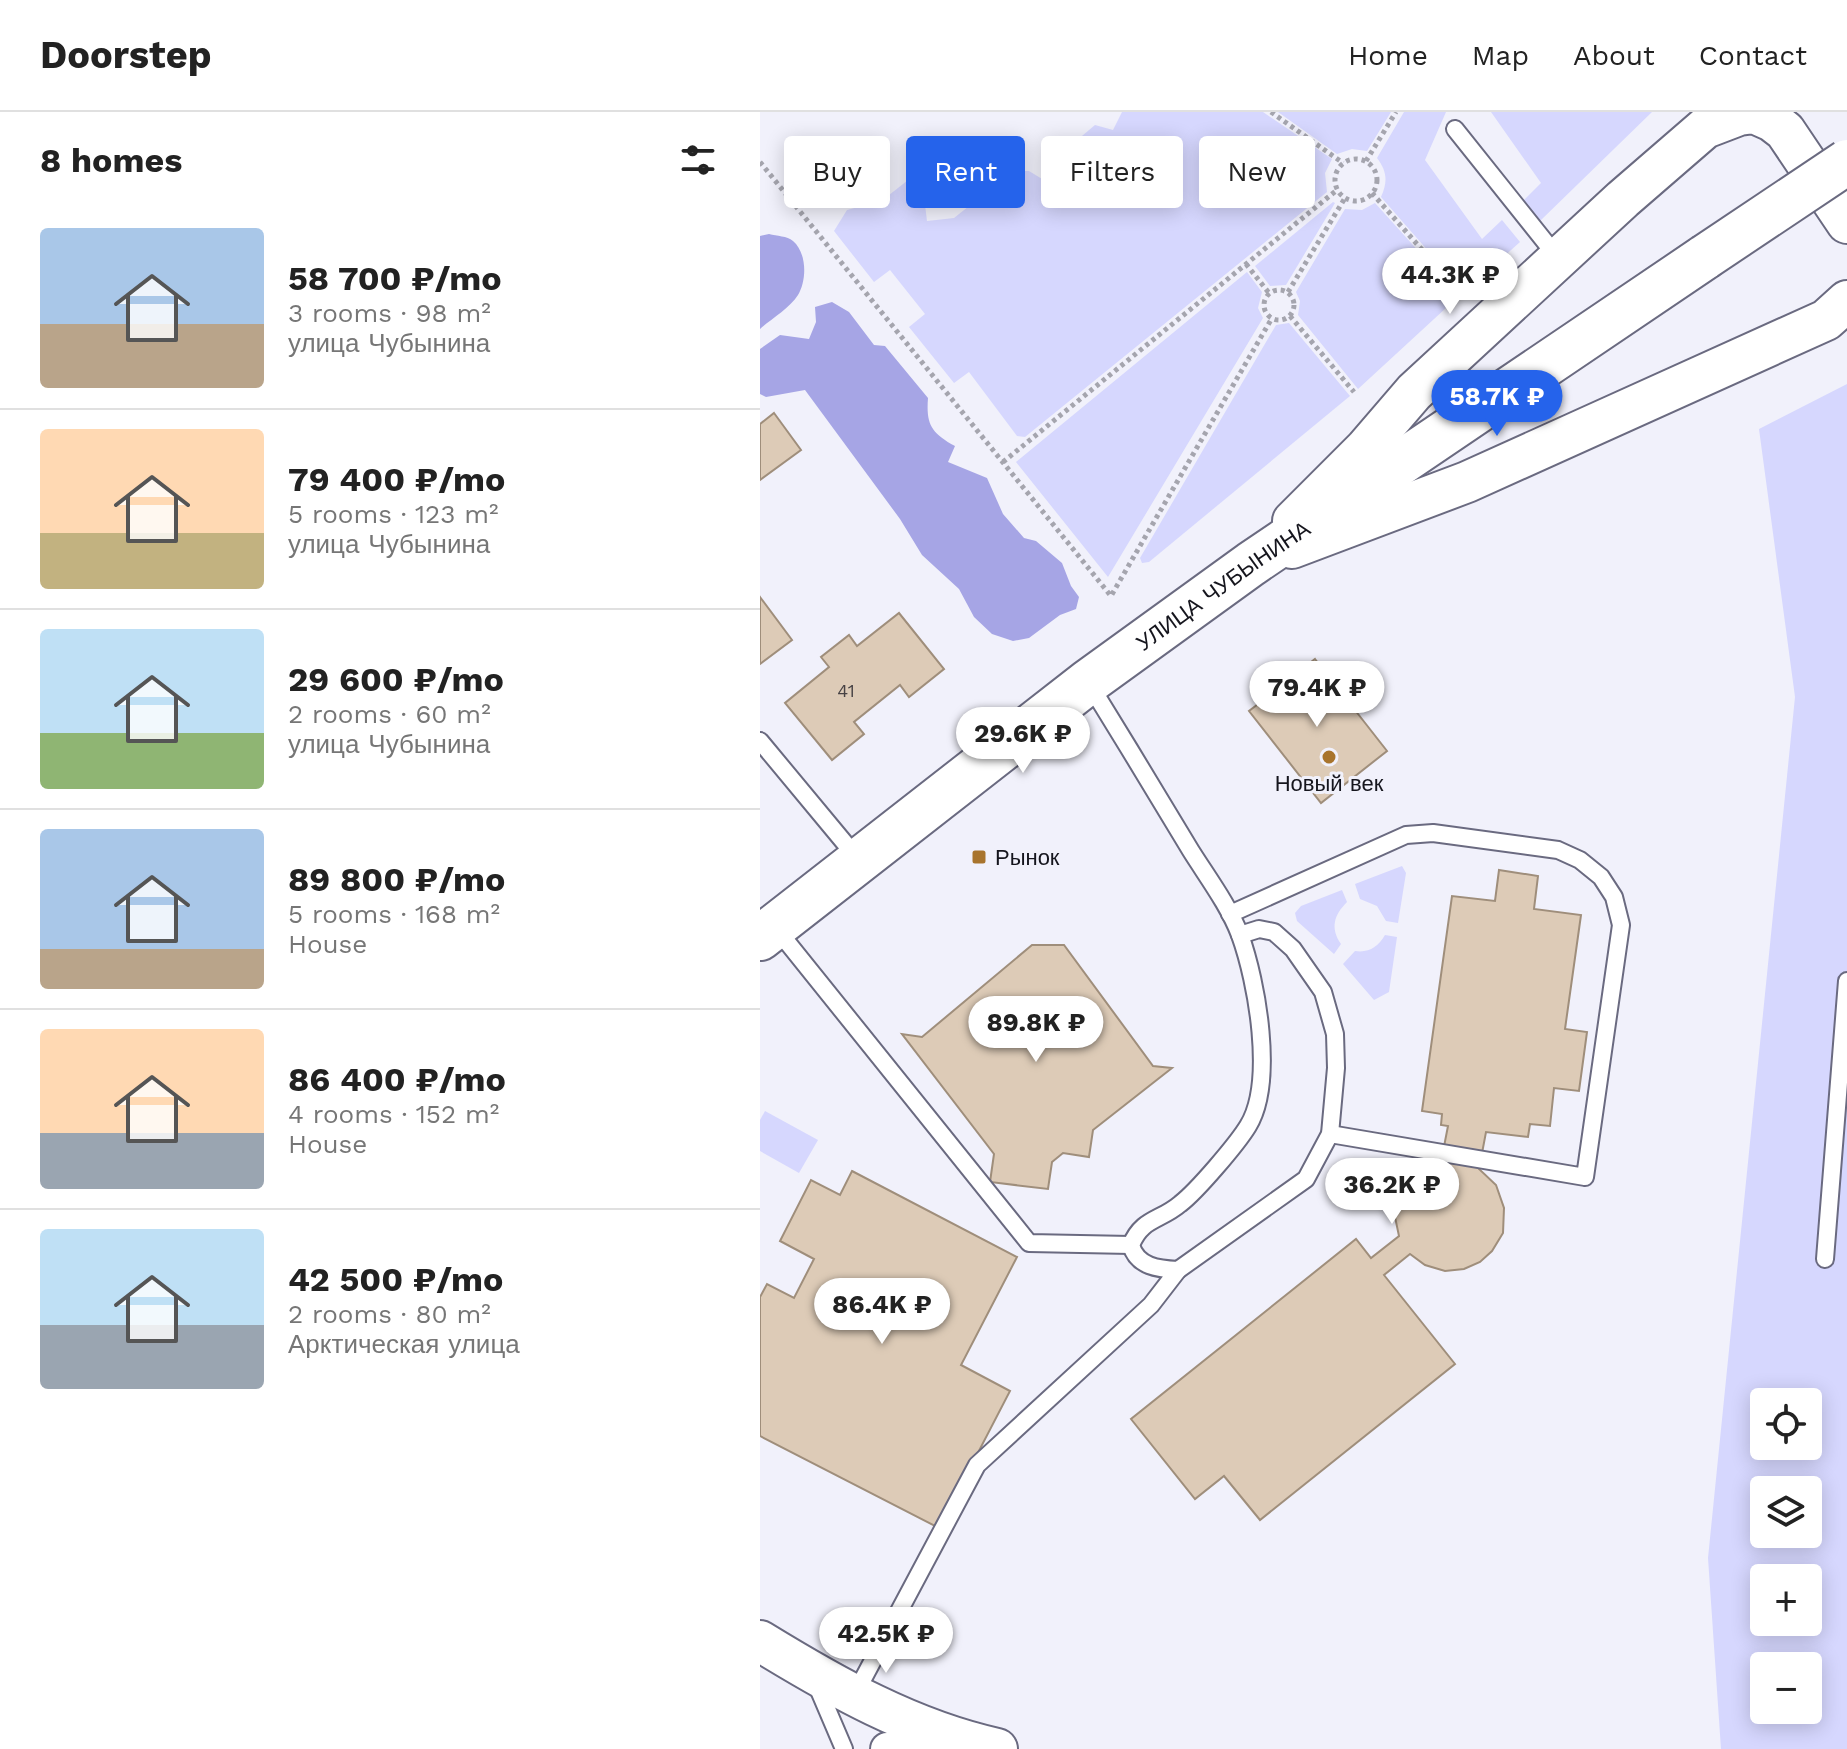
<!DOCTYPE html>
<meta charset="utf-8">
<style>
:root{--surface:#fff;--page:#f2f2f2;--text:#222;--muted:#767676;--line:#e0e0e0;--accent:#2563eb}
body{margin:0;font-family:"Work Sans",sans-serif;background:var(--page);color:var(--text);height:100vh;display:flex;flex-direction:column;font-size:30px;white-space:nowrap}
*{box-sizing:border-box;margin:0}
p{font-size:26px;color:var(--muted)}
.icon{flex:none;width:44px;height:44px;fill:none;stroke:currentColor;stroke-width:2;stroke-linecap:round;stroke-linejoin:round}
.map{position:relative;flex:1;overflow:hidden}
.side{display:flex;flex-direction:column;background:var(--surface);width:760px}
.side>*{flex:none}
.banner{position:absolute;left:24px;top:24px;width:760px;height:72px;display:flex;gap:16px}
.fabs{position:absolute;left:990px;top:1276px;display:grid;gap:16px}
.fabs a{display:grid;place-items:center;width:72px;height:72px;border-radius:8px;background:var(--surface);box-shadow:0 4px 20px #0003;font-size:40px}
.price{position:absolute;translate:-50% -68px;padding:0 18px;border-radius:28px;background:#fff;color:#222;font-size:26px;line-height:52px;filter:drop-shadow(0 2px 4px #0008)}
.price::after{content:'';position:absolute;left:50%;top:48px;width:24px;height:18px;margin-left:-12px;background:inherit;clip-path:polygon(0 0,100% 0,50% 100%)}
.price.on{background:var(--accent);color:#fff}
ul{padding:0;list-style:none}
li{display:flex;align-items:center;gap:24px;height:200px;padding:0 40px}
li+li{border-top:2px solid var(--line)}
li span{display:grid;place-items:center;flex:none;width:224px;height:160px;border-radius:8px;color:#555}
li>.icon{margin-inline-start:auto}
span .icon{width:96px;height:96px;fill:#fffc;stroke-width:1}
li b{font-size:34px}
h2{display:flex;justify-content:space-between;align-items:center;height:96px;padding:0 40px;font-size:34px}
.pill{padding:0 28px;border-radius:8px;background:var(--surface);box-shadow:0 4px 20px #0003;font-size:28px;line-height:72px}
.pill.on{background:var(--accent);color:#fff}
header{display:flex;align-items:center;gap:48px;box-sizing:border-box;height:112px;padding:0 40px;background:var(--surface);border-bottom:2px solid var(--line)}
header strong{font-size:38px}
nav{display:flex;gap:44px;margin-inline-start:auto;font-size:28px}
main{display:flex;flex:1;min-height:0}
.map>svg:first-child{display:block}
.green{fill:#d6d7fe;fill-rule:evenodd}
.forest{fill:#a6a5e5}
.building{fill:#ddcbb7;stroke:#9f8e7b;stroke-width:2}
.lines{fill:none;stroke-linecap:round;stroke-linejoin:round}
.service-casing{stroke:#6a6a80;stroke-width:20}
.minor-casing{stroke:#6a6a80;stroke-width:36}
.tertiary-casing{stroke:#6a6a80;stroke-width:44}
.secondary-casing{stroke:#6a6a80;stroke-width:48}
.path{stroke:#a5a5ae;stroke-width:5;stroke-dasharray:4 4;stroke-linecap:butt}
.service{stroke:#fff;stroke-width:16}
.minor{stroke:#fff;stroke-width:32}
.tertiary{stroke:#fff;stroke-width:40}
.secondary{stroke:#fff;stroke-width:44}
.secondary-bridge-casing{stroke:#6a6a80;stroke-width:48;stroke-linecap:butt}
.secondary-bridge{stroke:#fff;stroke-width:44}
.poi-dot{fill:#a8742d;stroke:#f1f1fb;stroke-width:3}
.labels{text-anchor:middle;stroke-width:6;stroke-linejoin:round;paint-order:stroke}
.number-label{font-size:18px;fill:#474244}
.street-label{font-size:22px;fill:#15151d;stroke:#f1f1fb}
.poi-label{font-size:22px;fill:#15151d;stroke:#f1f1fb}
</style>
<header>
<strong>Doorstep</strong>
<nav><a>Home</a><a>Map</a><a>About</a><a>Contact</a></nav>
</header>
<main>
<section class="side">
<h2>8 homes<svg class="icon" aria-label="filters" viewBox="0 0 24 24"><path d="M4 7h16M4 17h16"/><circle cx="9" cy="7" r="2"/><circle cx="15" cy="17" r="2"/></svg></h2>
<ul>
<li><span style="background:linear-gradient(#a9c7e8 60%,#b9a48a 0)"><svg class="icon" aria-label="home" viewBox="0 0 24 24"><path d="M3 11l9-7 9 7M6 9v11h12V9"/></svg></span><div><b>58 700 ₽/mo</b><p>3 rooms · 98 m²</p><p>улица Чубынина</p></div></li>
<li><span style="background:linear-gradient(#ffd9b3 65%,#c2b280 0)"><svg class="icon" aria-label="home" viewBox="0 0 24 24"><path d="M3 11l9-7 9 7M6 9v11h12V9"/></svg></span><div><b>79 400 ₽/mo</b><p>5 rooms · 123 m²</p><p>улица Чубынина</p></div></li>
<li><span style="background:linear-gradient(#bfe0f5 65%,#8fb573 0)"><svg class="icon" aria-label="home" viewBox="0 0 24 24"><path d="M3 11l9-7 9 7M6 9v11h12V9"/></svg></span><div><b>29 600 ₽/mo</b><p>2 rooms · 60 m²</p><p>улица Чубынина</p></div></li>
<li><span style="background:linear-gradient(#a9c7e8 75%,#b9a48a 0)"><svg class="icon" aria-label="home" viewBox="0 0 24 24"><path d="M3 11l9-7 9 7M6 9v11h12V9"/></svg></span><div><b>89 800 ₽/mo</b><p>5 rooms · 168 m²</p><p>House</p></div></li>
<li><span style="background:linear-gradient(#ffd9b3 65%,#9aa5b1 0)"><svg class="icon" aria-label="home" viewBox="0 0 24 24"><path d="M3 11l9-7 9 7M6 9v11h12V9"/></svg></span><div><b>86 400 ₽/mo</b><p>4 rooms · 152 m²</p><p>House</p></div></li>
<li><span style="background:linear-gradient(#bfe0f5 60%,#9aa5b1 0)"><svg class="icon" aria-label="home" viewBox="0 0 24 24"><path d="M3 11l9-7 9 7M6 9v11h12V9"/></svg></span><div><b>42 500 ₽/mo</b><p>2 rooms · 80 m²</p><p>Арктическая улица</p></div></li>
</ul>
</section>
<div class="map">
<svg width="1087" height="1637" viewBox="0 0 1087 1637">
<rect width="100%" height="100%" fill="#f1f1fb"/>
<g class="green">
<path d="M362 0H503L572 47 565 61 567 80 265 325 257 324 209 260 194 271 149 215 165 202 130 158 114 170 74 119 87 98 98 95 115 94 152 65 162 68 167 109 194 106 253 59H269L292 73 305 63 316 29 335 13 353 18Z"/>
<path d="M518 0H631L607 39 592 37 577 42Z"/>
<path d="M644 0H686L665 48 722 127 742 108 760 130 704 180 621 85C628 70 627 59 617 46Z"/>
<path d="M731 0H892L780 109 764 88 781 71Z"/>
<path d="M573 90 575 91 526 173 510 174 495 154Z"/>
<path d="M615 91 699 184 598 277 538 203 540 189 536 180 585 97 602 98Z"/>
<path d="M487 160 502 180 498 196 503 206 348 465 256 350Z"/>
<path d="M529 211 590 284 389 450 382 451 380 446 516 213Z"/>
<path d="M1087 272V1637H961L948 1446 1035 585 999 317ZM1004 1290H1048V1334H1004ZM1004 1378H1048V1422H1004ZM1004 1466H1048V1510H1004ZM1004 1554H1048V1598H1004Z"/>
<path d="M642 754 646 761 638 811 626 809 617 794 600 787 595 772Z"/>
<path d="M582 778 587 790C574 803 570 816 581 832L574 842 537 809 535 801 541 794Z"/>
<path d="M625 823 637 825 629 880 614 888 583 852 595 839C609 841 618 835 625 823Z"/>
<path d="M5 999 58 1028 39 1061 0 1039V1008Z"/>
</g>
<g class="forest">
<path d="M9 122C17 124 27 124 33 129 47 141 47 168 38 183 30 196 11 207 0 217V124Z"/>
<path d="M72 190 89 200 114 233 125 234 168 286C166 312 171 321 195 334L188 350 227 366 243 402 264 426 276 429 302 451 311 474 319 485 316 497 300 503 269 526 253 529 232 522 214 505 199 477 162 443 140 407 45 278 6 285 0 282V237L20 223 49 227 56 210 55 195Z"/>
</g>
<g class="building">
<path d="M14 301 41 338 0 368V312Z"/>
<path d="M0 485 32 528 0 552Z"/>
<path d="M139 501 184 557 149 585 140 573 94 610 104 622 72 648 25 591 69 555 61 545 89 523 97 534Z"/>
<path d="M555 547 627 639 561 691 489 599 510 583 509 574 516 560 530 552 546 554Z"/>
<path d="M739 758 778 764 774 797 821 803 805 917 827 920 819 979 794 976 790 1014 770 1012 768 1025 726 1020 719 1057 736 1073 744 1096 743 1121 732 1139 720 1150 704 1157 685 1159 665 1153 650 1142 624 1163 695 1252 500 1408 464 1364 435 1387 371 1307 596 1127 611 1146 639 1124 635 1105 639 1082 654 1062 669 1052 681 1050 688 1014 681 1013 682 1002 662 999 692 784 735 789Z"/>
<path d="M272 833H304L393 954 412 956 333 1018 329 1045 303 1041 292 1050 288 1077 230 1070 234 1042 142 922 162 925Z"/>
<path d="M92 1059 257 1145 201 1253 250 1279 179 1416 0 1324V1185L7 1172 34 1186 54 1147 20 1129 51 1068 80 1083Z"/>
</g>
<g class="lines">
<defs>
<g id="service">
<path d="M695 17 798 146"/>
<path d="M0 629 98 747"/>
<path d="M470 802 646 723 673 721 798 738 820 748 841 765 854 785 861 813 825 1065 570 1022"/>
<path d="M15 815 269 1131 371 1133"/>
<path d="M1065 1147 1087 869"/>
<path d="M418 1158 546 1067 570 1022 576 956 575 922 563 880 533 837 514 820 499 817 480 823"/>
<path d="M55 1569 84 1637"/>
<path d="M95 1582 217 1353 391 1193 418 1158C399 1157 377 1155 371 1133 382 1106 400 1109 420 1092 437 1079 477 1032 488 1014 515 970 497 870 480 823 469 794 448 766 431 739 398 684 364 628 330 573"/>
</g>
<path id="minor" d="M127 1637H188"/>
<g id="tertiary">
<path d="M533 409 605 337 654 280 863 87 945 16 979 3 994 1 1012 9 1025 19 1087 111"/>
<path d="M532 436 707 370 1066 208 1087 189"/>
<path d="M0 1529C75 1575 151 1618 237 1637"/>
</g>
<g id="secondary">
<path id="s1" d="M0 826 328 570 491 452 945 145"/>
</g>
</defs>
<use href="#service" class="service-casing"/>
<use href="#minor" class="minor-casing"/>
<use href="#tertiary" class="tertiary-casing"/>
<use href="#secondary" class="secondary-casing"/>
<g class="path">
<path d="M511 0 583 51"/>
<circle cx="596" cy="68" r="21"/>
<path d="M606 49 636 0"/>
<path d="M0 50 351 484 512 206"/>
<path d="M612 81 701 182"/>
<path d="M486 152 509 181"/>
<circle cx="519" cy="193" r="15"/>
<path d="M528 180 585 86"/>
<path d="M530 204 594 280"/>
<path d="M243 350 577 78"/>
</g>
<use href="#service" class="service"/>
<use href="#minor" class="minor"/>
<use href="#tertiary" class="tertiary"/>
<use href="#secondary" class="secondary"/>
<defs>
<path id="secondary-bridge" d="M945 145 1087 50"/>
</defs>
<use href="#secondary-bridge" class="secondary-bridge-casing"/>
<use href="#secondary-bridge" class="secondary-bridge"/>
</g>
<g class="poi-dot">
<circle cx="569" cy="645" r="8"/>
<rect x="211" y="737" width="16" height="16" rx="4"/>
</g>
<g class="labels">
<g class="number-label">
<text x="86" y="585">41</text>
</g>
<g class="street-label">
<text dy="8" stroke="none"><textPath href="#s1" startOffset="582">УЛИЦА ЧУБЫНИНА</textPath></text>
</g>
<g class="poi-label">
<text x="569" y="679">Новый век</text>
<text x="235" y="753" text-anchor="start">Рынок</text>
</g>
</g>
</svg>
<div class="fabs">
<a><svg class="icon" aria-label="locate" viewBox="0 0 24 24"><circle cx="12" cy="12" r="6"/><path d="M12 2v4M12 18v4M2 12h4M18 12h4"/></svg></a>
<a><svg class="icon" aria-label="layers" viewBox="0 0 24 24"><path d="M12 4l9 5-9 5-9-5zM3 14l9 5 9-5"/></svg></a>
<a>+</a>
<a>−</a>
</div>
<b class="price" style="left:690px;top:204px">44.3K ₽</b>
<b class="price on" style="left:737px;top:326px">58.7K ₽</b>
<b class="price" style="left:557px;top:617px">79.4K ₽</b>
<b class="price" style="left:263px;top:663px">29.6K ₽</b>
<b class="price" style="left:276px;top:952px">89.8K ₽</b>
<b class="price" style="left:632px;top:1114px">36.2K ₽</b>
<b class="price" style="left:122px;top:1234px">86.4K ₽</b>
<b class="price" style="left:126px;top:1563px">42.5K ₽</b>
<div class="banner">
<a class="pill">Buy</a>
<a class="pill on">Rent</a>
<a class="pill">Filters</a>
<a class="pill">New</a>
</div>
</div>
</main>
